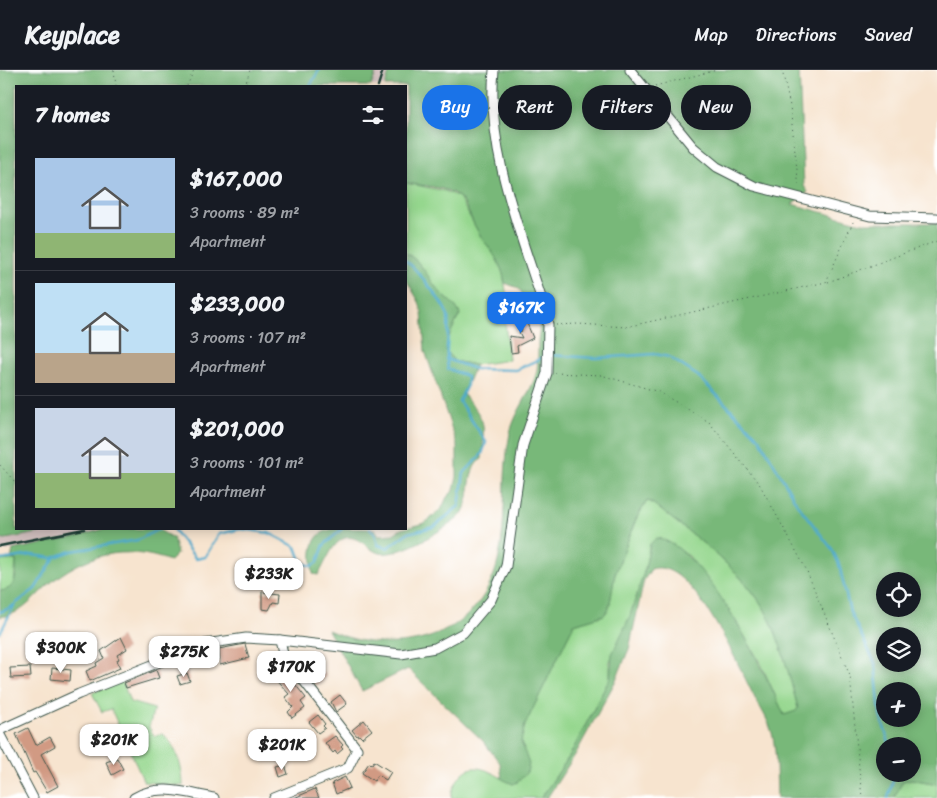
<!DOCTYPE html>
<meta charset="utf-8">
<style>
:root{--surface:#171b24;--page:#242831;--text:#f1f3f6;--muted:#9ea1a6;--line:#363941;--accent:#1a73e8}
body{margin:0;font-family:Sriracha,sans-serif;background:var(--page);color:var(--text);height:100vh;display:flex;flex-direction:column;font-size:19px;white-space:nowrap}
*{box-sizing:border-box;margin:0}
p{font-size:16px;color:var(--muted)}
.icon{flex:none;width:28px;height:28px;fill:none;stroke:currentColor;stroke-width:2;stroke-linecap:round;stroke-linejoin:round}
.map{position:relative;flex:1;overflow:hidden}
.side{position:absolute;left:15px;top:15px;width:392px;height:445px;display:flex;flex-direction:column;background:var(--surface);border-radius:0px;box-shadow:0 2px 12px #0003}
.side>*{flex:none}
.hud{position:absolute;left:422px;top:15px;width:439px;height:45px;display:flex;gap:10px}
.tools{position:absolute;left:876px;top:502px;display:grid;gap:10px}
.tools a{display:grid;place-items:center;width:45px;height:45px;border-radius:50%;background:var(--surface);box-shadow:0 2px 12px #0003;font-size:25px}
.price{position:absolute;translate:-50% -42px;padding:0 11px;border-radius:10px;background:#fff;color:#222;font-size:16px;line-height:32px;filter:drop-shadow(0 1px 2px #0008)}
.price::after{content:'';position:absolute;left:50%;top:30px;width:15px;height:11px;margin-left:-8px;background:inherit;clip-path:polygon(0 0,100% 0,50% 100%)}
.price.selected{background:var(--accent);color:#fff}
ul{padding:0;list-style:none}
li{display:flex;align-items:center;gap:15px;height:125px;padding:0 20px}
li+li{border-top:1px solid var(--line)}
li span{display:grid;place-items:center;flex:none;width:140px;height:100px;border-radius:0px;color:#555}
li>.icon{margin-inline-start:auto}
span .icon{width:60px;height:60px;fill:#fffc;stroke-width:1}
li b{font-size:21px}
h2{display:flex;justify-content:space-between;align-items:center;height:60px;padding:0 20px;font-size:21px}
.pill{padding:0 18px;border-radius:22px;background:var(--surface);box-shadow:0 2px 12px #0003;font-size:18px;line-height:45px}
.pill.selected{background:var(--accent);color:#fff}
header{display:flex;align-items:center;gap:30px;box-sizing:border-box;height:70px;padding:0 25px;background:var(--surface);border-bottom:1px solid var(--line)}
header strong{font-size:24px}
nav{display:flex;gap:28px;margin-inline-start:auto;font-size:18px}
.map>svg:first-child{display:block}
.industrial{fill:#d1bfbe}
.green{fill:#95d78e;stroke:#5a8a61}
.forest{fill:#78b879;stroke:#4c7a56;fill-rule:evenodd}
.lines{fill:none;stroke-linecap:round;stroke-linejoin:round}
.stream{stroke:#4fabcd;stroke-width:2.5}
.building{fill:#d19a83}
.minor-casing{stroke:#3f564b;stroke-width:11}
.path{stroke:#3f564b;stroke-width:1;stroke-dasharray:1 4;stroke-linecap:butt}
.minor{stroke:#fff;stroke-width:9}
.rail{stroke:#1f3d34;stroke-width:2.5}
</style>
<header>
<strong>Keyplace</strong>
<nav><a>Map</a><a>Directions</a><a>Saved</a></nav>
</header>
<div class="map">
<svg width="937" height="728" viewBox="0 0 937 728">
<rect width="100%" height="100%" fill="#fff"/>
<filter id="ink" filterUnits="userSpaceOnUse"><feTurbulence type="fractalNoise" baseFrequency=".02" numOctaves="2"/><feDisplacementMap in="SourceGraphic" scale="10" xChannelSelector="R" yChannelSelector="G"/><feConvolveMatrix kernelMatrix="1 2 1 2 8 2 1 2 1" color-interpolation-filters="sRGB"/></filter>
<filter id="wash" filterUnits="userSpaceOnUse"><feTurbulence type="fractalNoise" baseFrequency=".0096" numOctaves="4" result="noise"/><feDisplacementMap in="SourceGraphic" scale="20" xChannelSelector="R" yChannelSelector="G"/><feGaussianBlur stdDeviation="1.12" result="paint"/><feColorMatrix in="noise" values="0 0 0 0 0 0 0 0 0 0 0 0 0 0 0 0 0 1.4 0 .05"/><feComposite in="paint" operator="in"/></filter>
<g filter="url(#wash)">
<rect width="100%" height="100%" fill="#f7e4cf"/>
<g class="industrial">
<path d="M377 0H390L384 16H371Z"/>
<path d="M58 459H104L76 467 0 482V470Z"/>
</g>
<g class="green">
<path d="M406 113 445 121 459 127 481 167 493 180 503 203 507 227 505 251 509 290 475 295 454 291 446 281 448 268 460 244C455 233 447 230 439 221 427 207 423 193 406 183Z"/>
<path d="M647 431 651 432C689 463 740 497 765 540 781 569 789 605 798 638L797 641 784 645 761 594 731 543 689 486 659 468 650 474 645 499 630 546 610 591V608L569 687 541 728H451C452 725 452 720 454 717 469 682 492 704 513 714L524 678 520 672 525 655 574 554 604 545 609 539 615 504 636 449Z"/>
<path d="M16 490 14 515 8 520 0 521V491Z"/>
<path d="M122 610 130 632 154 639 149 657 154 666 162 664C177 674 183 700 183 716L144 712 111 639 102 642 92 623Z"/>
<path d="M911 709 937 714V728H894L902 711Z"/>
</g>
<g class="forest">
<path d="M0 0H377L371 16H16V459H58L0 470Z"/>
<path d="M390 0H799L804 116 808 122 792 134 862 153H937V714L912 709 903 711 894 728H777C776 707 777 683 772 663 769 652 763 642 757 632 742 605 693 485 651 499L644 510 629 579 615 612 575 685 547 728H541L569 687 610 608 612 584 630 546 645 499 650 474 656 468C703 473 766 604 784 645L796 641 798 638C789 606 781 569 765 540 740 497 689 463 651 432L647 431 636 449 615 504 609 538 604 545 574 554 525 655 521 672 529 694 527 702 518 712 513 714 502 709 500 693 483 671 408 599 362 621 328 560C396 590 479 570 498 491 508 449 501 405 510 363 515 341 532 322 537 301 538 292 538 282 538 274 538 269 540 261 539 255 537 250 522 222 519 219 515 216 509 215 505 213 500 186 488 180 476 158 471 149 466 134 459 127 447 116 421 116 406 113V16H385ZM885 511H912V539H885ZM885 566H912V594H885ZM885 621H912V649H885ZM885 676H912V704H885Z"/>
<path d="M406 183C423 193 427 207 439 221 447 230 455 233 460 244L448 268 446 281 454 291 475 295 463 324C488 353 484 352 482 389 463 399 476 435 456 450 439 462 399 487 379 483 368 480 358 464 345 468 332 472 325 495 318 505L313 504C305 450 334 459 375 459L379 465 393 464 401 459 422 454 429 450 442 438 447 427 454 420 457 407V374L425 281 422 243 419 232 406 209Z"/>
<path d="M104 459H157L173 468 177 484 170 491C124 474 83 484 47 516 29 532 24 543 0 547V521C18 519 16 505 16 490L11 489 13 480 76 467Z"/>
</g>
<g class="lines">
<g class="stream">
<path d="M310 16 319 0"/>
<path d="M549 285 596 288 655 284 669 287 698 306 760 369 797 434 832 479 839 494 850 542 875 593 880 644 890 676"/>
<path d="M446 289 475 299 516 300 544 287"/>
<path d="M173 459 196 489 205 487 219 464 241 459 269 463 296 477 302 493 312 496 318 492 324 475 342 459"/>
<path d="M370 459 375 464 378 475 387 478 407 463 434 457 459 436 464 403 482 384 486 372 459 331 467 315V306L448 299C444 281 450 265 448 247 447 237 416 198 406 191"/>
<path d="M0 490 32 485 53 488"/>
<path d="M0 542 10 538 35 519 55 487 72 481 138 470 159 459"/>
<path d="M0 563 14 536"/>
<path d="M888 728 895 704"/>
</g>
</g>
<g id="blocks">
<g class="building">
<path d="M522 241 533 268 517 276 518 282 511 283 509 266 522 268 519 262 522 261 515 244Z"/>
<path d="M262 522 280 524 279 533 273 532 269 540 262 539Z"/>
<path d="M121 567 127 579 117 585 119 589 117 590 120 598 90 611 86 601 97 596 96 593 104 588 101 581Z"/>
<path d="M245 574 249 588 220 595 219 579Z"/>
<path d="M30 597 31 607 11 608 10 598Z"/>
<path d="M318 597 326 606 315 615 309 604Z"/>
<path d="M52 598 71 600 70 611 51 609Z"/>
<path d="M282 598 306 628 301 632 305 638 292 648 288 642 293 637 285 627 289 624 273 606Z"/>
<path d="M156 600 159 608 126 618 124 613Z"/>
<path d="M187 603 190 611 180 614 177 606Z"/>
<path d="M340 625 347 634 336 642 331 632Z"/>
<path d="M318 645 325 654 323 656 325 658 318 663 309 652Z"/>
<path d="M364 650 372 660 362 668 359 665 357 666 352 660Z"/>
<path d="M28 658 36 675 50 667 55 676 41 684 58 716 47 722 35 702 33 703 16 664Z"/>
<path d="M335 666 343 675 341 677 343 679 337 684 335 681 333 683 325 673Z"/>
<path d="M117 688 123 699 112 705 106 692Z"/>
<path d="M374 691 391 702 386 710 378 705 374 711 362 703 369 693 372 694Z"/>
<path d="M285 695 288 704 280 707 277 697Z"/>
<path d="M345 707 350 718 336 724 332 713Z"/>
<path d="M315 719 319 728H294Z"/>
</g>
</g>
</g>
<g filter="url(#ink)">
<use href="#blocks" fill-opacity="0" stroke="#3f564b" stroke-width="1"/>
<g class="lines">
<defs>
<g id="minor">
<path d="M630 0 693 77 717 97 754 116 870 146 937 148"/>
<path d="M0 660 79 624 205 574 246 568 280 570 401 584 435 578 463 563 491 530 506 496 523 375 547 303 548 255 545 240C521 163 486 82 494 0"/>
<path d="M0 665 33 728"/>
<path d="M134 728C158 713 187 723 214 728"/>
<path d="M274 728 348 698 357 679 283 584 280 570"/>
</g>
</defs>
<use href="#minor" class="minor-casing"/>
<g class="path">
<path d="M114 0 116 16"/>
<path d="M782 0 790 36 799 118"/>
<path d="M187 16 194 0"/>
<path d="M245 16 250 0"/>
<path d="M655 16 717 0"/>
<path d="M828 212 937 171"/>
<path d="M556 255 578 254 626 257 826 212 854 150"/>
<path d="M555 303 601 305 659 322 709 352 760 415 806 499 850 606 862 728"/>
<path d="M0 395 16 413"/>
</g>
<use href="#minor" class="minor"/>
<g class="rail">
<path d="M378 16 383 0"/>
<path d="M0 476 84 459"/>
</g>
</g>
</g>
</svg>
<div class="tools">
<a><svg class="icon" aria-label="locate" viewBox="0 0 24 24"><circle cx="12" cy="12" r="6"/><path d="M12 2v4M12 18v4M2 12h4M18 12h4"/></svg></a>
<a><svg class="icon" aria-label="layers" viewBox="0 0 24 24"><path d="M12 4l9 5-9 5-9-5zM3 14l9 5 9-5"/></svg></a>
<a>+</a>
<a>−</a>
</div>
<b class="price selected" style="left:521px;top:264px">$167K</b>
<b class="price" style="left:269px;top:530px">$233K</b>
<b class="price" style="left:61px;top:604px">$300K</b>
<b class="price" style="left:184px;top:608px">$275K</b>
<b class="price" style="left:291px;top:623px">$170K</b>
<b class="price" style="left:114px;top:696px">$201K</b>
<b class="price" style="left:282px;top:701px">$201K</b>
<div class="hud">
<a class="pill selected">Buy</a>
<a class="pill">Rent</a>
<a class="pill">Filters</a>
<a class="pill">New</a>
</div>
<section class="side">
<h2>7 homes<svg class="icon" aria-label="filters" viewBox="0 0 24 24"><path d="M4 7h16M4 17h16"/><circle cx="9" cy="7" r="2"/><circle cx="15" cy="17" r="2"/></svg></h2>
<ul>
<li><span style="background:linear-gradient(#a9c7e8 75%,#8fb573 0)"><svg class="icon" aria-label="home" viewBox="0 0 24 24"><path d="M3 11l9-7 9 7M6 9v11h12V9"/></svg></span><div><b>$167,000</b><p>3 rooms · 89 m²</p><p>Apartment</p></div></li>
<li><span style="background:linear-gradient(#bfe0f5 70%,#b9a48a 0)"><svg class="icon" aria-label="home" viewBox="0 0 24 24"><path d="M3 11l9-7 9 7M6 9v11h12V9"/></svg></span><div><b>$233,000</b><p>3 rooms · 107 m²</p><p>Apartment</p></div></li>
<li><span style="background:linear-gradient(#c9d6e8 65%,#8fb573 0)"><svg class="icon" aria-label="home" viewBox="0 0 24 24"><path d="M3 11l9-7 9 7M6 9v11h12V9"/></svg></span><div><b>$201,000</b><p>3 rooms · 101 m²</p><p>Apartment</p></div></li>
</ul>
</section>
</div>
